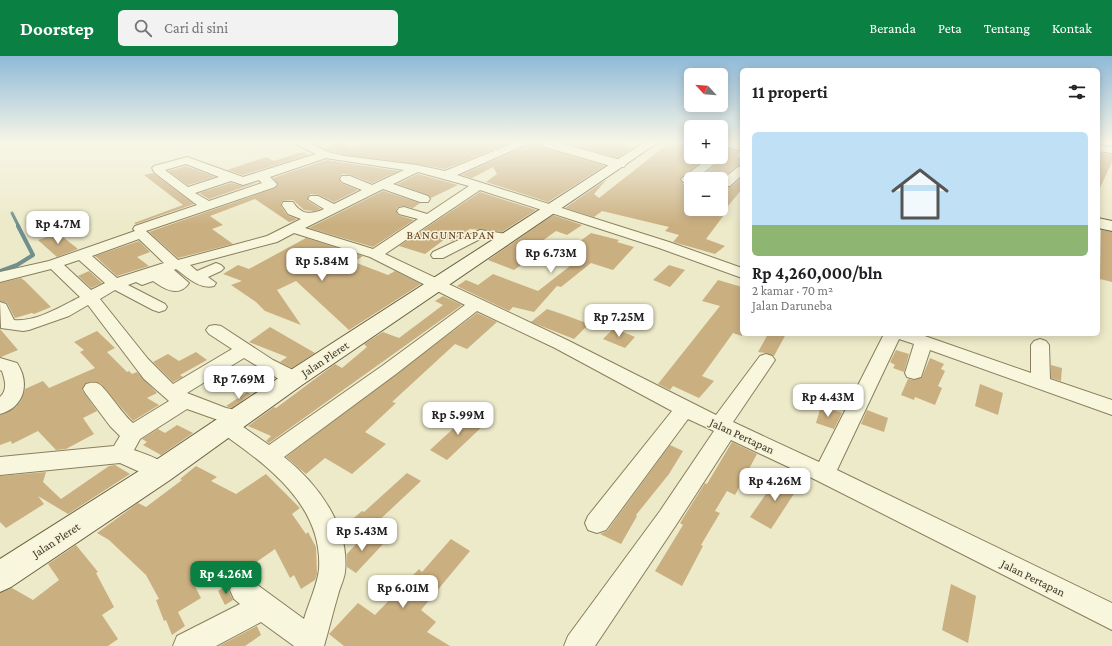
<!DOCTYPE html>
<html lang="id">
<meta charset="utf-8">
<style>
:root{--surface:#fff;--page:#f2f2f2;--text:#202124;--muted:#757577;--accent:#0b8043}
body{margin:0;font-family:"Crimson Pro",serif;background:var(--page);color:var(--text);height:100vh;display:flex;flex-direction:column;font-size:15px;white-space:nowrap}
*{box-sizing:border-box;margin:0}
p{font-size:13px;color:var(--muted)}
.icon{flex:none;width:22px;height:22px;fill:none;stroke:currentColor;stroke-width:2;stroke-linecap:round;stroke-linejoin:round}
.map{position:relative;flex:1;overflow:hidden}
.sheet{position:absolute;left:740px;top:12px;width:360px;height:268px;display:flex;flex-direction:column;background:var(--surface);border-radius:6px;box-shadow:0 2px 10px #0003}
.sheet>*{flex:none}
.needle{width:26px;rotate:296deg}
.controls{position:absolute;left:684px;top:12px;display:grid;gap:8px}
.controls a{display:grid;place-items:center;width:44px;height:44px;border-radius:6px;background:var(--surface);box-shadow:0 2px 10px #0003;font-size:20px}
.price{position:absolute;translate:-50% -34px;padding:0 9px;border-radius:8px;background:#fff;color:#222;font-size:13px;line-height:26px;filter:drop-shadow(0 1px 2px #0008)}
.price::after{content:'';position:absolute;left:50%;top:24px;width:12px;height:9px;margin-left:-6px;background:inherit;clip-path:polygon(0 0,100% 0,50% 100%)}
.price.on{background:var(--accent);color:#fff}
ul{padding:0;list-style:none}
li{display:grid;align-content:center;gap:8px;height:212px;padding:0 12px}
li span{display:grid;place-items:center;height:124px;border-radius:6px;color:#555}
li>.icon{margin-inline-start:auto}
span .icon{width:72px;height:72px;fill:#fffc;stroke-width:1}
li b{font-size:17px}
h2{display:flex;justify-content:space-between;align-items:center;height:48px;padding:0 12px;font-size:17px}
header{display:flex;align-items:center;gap:24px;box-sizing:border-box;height:56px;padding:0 20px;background:var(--accent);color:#fff}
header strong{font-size:19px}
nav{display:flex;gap:22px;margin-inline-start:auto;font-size:14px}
.search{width:280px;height:36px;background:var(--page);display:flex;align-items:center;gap:10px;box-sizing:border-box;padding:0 14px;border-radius:6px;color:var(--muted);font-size:15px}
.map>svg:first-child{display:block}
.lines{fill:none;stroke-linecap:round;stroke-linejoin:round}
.stream-far1{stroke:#70908f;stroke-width:3}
.stream{stroke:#70908f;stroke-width:4}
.building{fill:#caaf81}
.minor-casing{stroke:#897e5e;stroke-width:2}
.tertiary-casing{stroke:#897e5e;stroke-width:2}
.secondary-casing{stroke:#6b5f41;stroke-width:2}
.minor{fill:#f8f6dd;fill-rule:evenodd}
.tertiary{fill:#f8f6dd;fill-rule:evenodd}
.secondary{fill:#f8f6dd;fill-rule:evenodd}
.labels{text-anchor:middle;stroke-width:3;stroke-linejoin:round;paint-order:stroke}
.far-quarter-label{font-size:12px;letter-spacing:1px;fill:#653f22;stroke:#f5f3d9}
.street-label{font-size:12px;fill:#3a3321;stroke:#f5f3d9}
</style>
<header>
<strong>Doorstep</strong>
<div class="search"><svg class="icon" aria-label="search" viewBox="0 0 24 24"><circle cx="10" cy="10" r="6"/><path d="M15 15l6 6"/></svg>Cari di sini</div>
<nav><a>Beranda</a><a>Peta</a><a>Tentang</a><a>Kontak</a></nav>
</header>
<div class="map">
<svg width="1112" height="590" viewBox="0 0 1112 590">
<rect width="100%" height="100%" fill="#edeac9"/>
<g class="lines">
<path class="stream-far1" d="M12 157 19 171"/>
<path class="stream" d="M0 215 17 209 33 199 18 170"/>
</g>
<g class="building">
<path d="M338 87 352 92 367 87H510L445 113 417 108 345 99 324 93Z"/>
<path d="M527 87H540L542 91 605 110 548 146 486 126 497 118 493 111 472 122 461 119 526 90Z"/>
<path d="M565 87H625L621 89 633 91 618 102Z"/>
<path d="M669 87 691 89V101H707L680 123 683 128H691V153H721V131H731L742 121V132L738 138 721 158 724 159 706 183 725 190 715 198 673 186 679 179 665 175 669 171 602 155 594 161 565 152 607 123 594 138 599 142Z"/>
<path d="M721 92 740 96 736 100 742 102V109L737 110 721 123V119L707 116 724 102 721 98Z"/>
<path d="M302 96 308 99 312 98 243 119 227 114 266 101 274 105Z"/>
<path d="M1098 97 1112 98V106L1098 136Z"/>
<path d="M326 104 399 115 372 127 351 119 342 118 339 122 341 127 358 134 334 146 319 139 310 138 307 144 321 153 314 155 304 154 293 144 282 145 281 150 287 159 297 163 293 165 289 166 255 143 210 160 223 169 212 173 233 188 178 202 149 176 275 132 278 128 273 122Z"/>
<path d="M186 110 210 119 215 121 188 129 168 115Z"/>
<path d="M153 117 194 148 136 168 134 167 183 149 144 119Z"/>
<path d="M418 118 458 129 431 142 428 139 397 128Z"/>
<path d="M259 126 209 143 199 137 231 127 243 130Z"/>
<path d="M383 135 420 147 413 152 404 150 398 151 396 154 398 159 414 164 373 191 309 172Z"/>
<path d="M480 136 536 154 502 176 470 173 452 185 445 183 425 198 399 190Z"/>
<path d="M553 159 582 169 567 179 556 175 520 201 528 204 514 214 488 204Z"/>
<path d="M1101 174 1112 176V226L1100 223Z"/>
<path d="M58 177 78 193 57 201 38 184Z"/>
<path d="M591 177 619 184 617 186 634 191 613 214 591 207 561 231 557 230 534 256 513 251 509 255 457 230 466 224 478 229 493 218 538 235 570 210 555 204Z"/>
<path d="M306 182 363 200 354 206 388 219 395 215 421 228 349 274 296 225 277 234 301 269 265 255 256 246 231 229 242 225 223 218 238 209 249 213Z"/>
<path d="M139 185 150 196 137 201 149 210 117 220 95 200Z"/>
<path d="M669 209 685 214 670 231 653 224Z"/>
<path d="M89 215 102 227 91 232 78 220Z"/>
<path d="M21 222 25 225 51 251 34 258 32 257 15 262 7 247 0 245V227Z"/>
<path d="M718 224 742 231V280L733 277 702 320 714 325 699 342 673 330 670 334 658 328 720 250 702 245Z"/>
<path d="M443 240 462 249 269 387 266 385 271 380 248 370 274 351 276 352 335 308 342 312 367 291 364 288 383 276 399 282 443 249 435 245Z"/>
<path d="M547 253 562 258 589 268 574 283 531 266Z"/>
<path d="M477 257 497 266 467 293 455 288 392 346 396 347 365 376 386 388 352 418 325 402 306 418 286 401Z"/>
<path d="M270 271 315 297 292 312 280 306 287 301 249 286Z"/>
<path d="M614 272 635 281 625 292 603 283Z"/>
<path d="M0 273 18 294 1 301H0Z"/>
<path d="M97 275 115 292 107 296 127 316 129 315 132 318 137 316 157 337 147 342 159 349 133 365 100 327H86L82 334 97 355 83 362 94 378 66 393 56 394 38 375 12 388 11 385 0 389V359L16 351 21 345 25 333 43 325 49 332 95 312 80 296 84 294 74 286Z"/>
<path d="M768 278H786L774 300 766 297 758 296Z"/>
<path d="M896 294 909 298 904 316 893 312 895 309 890 306Z"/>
<path d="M196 296 207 304 180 319 183 321 173 326 153 306 168 298 179 305Z"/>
<path d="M930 302 944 308 941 313 945 315 938 330 942 332 935 349 915 341 914 344 901 339 908 323 914 324 922 321Z"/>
<path d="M1051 309 1062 312 1061 325 1051 322Z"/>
<path d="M980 328 1003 337 998 359 975 350Z"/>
<path d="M247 336 251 338 232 352 226 350Z"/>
<path d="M821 350 842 357 834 373 816 367Z"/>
<path d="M867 354 888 362 884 376 861 368Z"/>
<path d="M470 357 487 366 447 404 430 394Z"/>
<path d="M177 369 193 377 161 399 143 389 147 386 142 383 158 373 165 377Z"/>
<path d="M732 386 757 398 735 439 727 435 715 455 720 457 701 489 703 490 682 530 655 515 683 469 680 467 705 427 707 428Z"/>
<path d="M670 389 683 395 669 418 636 459 637 460 621 488 600 478 607 475Z"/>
<path d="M115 409 130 418 68 458 38 440 44 448 6 472 0 466V420L46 416 43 426 61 443 109 410Z"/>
<path d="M196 410 217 421 211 425 236 438 266 418 300 452 292 458 306 478 308 476 316 491 317 518 315 524 301 533 294 519 290 522 275 493 222 530 207 509 190 521 201 542 178 556 185 570 172 579 166 564 164 565 156 544 159 543 146 519 109 484 97 477 138 447 146 451 182 424 180 423Z"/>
<path d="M407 417 421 425 358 484 342 472 362 455 364 456Z"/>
<path d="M779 419 799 430 771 473 750 461Z"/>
<path d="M366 477 383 488 356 517 347 511V498Z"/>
<path d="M451 483 470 495 421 554 436 566 427 576 450 590H344L329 578 358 547 375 559 419 513 422 516Z"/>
<path d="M76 489 98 516 96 517 114 551 102 559 118 583 108 590H0V537L12 532 33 544 59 524 48 508Z"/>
<path d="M231 527 229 535 233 544 225 549 218 535Z"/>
<path d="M951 528 976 540 968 587 942 574Z"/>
<path d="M257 570 261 579 245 590H219Z"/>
</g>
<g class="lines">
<defs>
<g id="minor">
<path d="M297 87H310L328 96 345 100 417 109 445 115 513 87H526L525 89 457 119 669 186 742 212V222L659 192 480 134 385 198 567 284 716 359 760 300 766 298 772 300 775 304 733 366 819 406 884 278H919L1031 317V289L1034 285 1040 283 1046 285 1049 289 1050 323 1112 344V359L930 294 921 321 914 323 907 321 905 317 914 288 899 283 837 414 1112 547V574L816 424 731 384 676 469 595 590H564L568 580 660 455 714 375 688 363 606 474 597 477 588 474 585 467 588 460 672 355 555 292 477 255 396 318 284 401C317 427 350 470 345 516 344 524 340 531 338 539 333 556 329 573 324 590H294L261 566 216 590H173L177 580 240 548 234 543 230 534 234 525 243 521 252 525 304 563C308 549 318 527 319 513 323 449 267 409 220 376L217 371 221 365 187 353 140 383 134 394C147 399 164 403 171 416L168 422 160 425 120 407 0 419V401L114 390 120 380 110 370 86 338 83 333 86 328C91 327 94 326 99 328 106 332 123 359 133 367L169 345 144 323 88 249 69 260 29 274 23 275 1 272 0 246 6 248 14 264C36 266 60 251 80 241L51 213 0 226V216L49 205 135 175 133 173 135 170 197 149 155 117 152 112 154 110 187 101 243 121 316 98 298 89ZM326 102 404 114 372 129 350 120H342L340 123 342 126 362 134 334 148 318 140H310L308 143 324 153C311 159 301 159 293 146H283L282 149 288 158 301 163 267 180 178 204 146 175 275 131 277 128 270 121ZM186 108 219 121 188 131 165 114ZM418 116 469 130 427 158 404 151 399 152 397 155 399 158 418 163 373 193 305 172 383 133 420 146H428L430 143 428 140 393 128ZM259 124 262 127 209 145 195 137 231 125 243 129ZM294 177 370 201 465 249 382 310 269 389 239 368 247 366 250 361 247 356 226 352 187 337 244 302 287 328 294 329 301 328 303 323 301 318 273 304 221 270 215 269 209 270 206 274 209 278 232 293 173 328 148 303 100 243 115 234 153 254 159 256 165 254 167 251 165 248 128 229 136 226 142 229 153 225C164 233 179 242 189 227L174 214 176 213C187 221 200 234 214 230L216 227 208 221 221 215 224 212 221 209 216 207 197 215 190 209 277 186ZM139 183 164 207 117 222 92 200ZM79 204 105 227 91 234 64 209Z"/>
<path d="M1098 89 1112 91V97L1098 95Z"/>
<path d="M721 99 723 101 721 103 695 123H691V126H683L681 123 710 101H721Z"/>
<path d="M742 110V119L730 130H722V124L738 111Z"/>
<path d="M480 174 513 179 515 182 513 185 508 186 482 182 443 202H433L431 199 433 196Z"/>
<path d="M0 302 17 307C30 327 25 351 0 358V341C8 334 5 324 2 315L0 314Z"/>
</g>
<path id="tertiary" d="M541 87H560L624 105 626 108 624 111H614L542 90Z"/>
<g id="secondary">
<path d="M643 87H657L302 329 170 424 11 531 0 536V503L150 408 286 317Z"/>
<path d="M721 87H742V95L721 90Z"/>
<path d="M1098 162 1112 165V175L1098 172Z"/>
</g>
</defs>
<use href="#minor" class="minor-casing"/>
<use href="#tertiary" class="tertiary-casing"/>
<use href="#secondary" class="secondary-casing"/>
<use href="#minor" class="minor"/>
<use href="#tertiary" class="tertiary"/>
<use href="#secondary" class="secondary"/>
</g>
<linearGradient id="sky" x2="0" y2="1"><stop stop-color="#8fbad8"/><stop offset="0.51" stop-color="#f7f6e7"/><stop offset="1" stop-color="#f7f6e7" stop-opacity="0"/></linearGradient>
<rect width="1112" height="169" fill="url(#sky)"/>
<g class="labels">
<g class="far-quarter-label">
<text x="451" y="183">BANGUNTAPAN</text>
</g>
<g class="street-label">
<text transform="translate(325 303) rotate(-34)" y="4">Jalan Pleret</text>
<text transform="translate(742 380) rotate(25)" y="4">Jalan Pertapan</text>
<text transform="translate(56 484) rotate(-33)" y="4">Jalan Pleret</text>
<text transform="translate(1033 522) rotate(26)" y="4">Jalan Pertapan</text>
</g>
</g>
</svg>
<div class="controls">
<a><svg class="needle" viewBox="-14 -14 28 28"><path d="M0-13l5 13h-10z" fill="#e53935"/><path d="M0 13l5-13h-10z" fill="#757577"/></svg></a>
<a>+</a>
<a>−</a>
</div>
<b class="price" style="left:58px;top:189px">Rp 4.7M</b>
<b class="price" style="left:551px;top:218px">Rp 6.73M</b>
<b class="price" style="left:322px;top:226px">Rp 5.84M</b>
<b class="price" style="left:619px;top:282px">Rp 7.25M</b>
<b class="price" style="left:239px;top:344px">Rp 7.69M</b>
<b class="price" style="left:828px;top:362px">Rp 4.43M</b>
<b class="price" style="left:458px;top:380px">Rp 5.99M</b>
<b class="price" style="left:775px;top:446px">Rp 4.26M</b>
<b class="price" style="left:362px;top:496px">Rp 5.43M</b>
<b class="price on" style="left:226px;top:539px">Rp 4.26M</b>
<b class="price" style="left:403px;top:553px">Rp 6.01M</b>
<section class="sheet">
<h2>11 properti<svg class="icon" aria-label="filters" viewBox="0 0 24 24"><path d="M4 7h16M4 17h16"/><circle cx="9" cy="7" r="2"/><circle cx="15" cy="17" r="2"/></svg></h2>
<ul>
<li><span style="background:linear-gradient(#bfe0f5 75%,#8fb573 0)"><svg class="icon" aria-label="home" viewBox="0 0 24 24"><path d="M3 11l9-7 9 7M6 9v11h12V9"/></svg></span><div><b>Rp 4,260,000/bln</b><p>2 kamar · 70 m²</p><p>Jalan Daruneba</p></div></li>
</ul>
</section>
</div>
